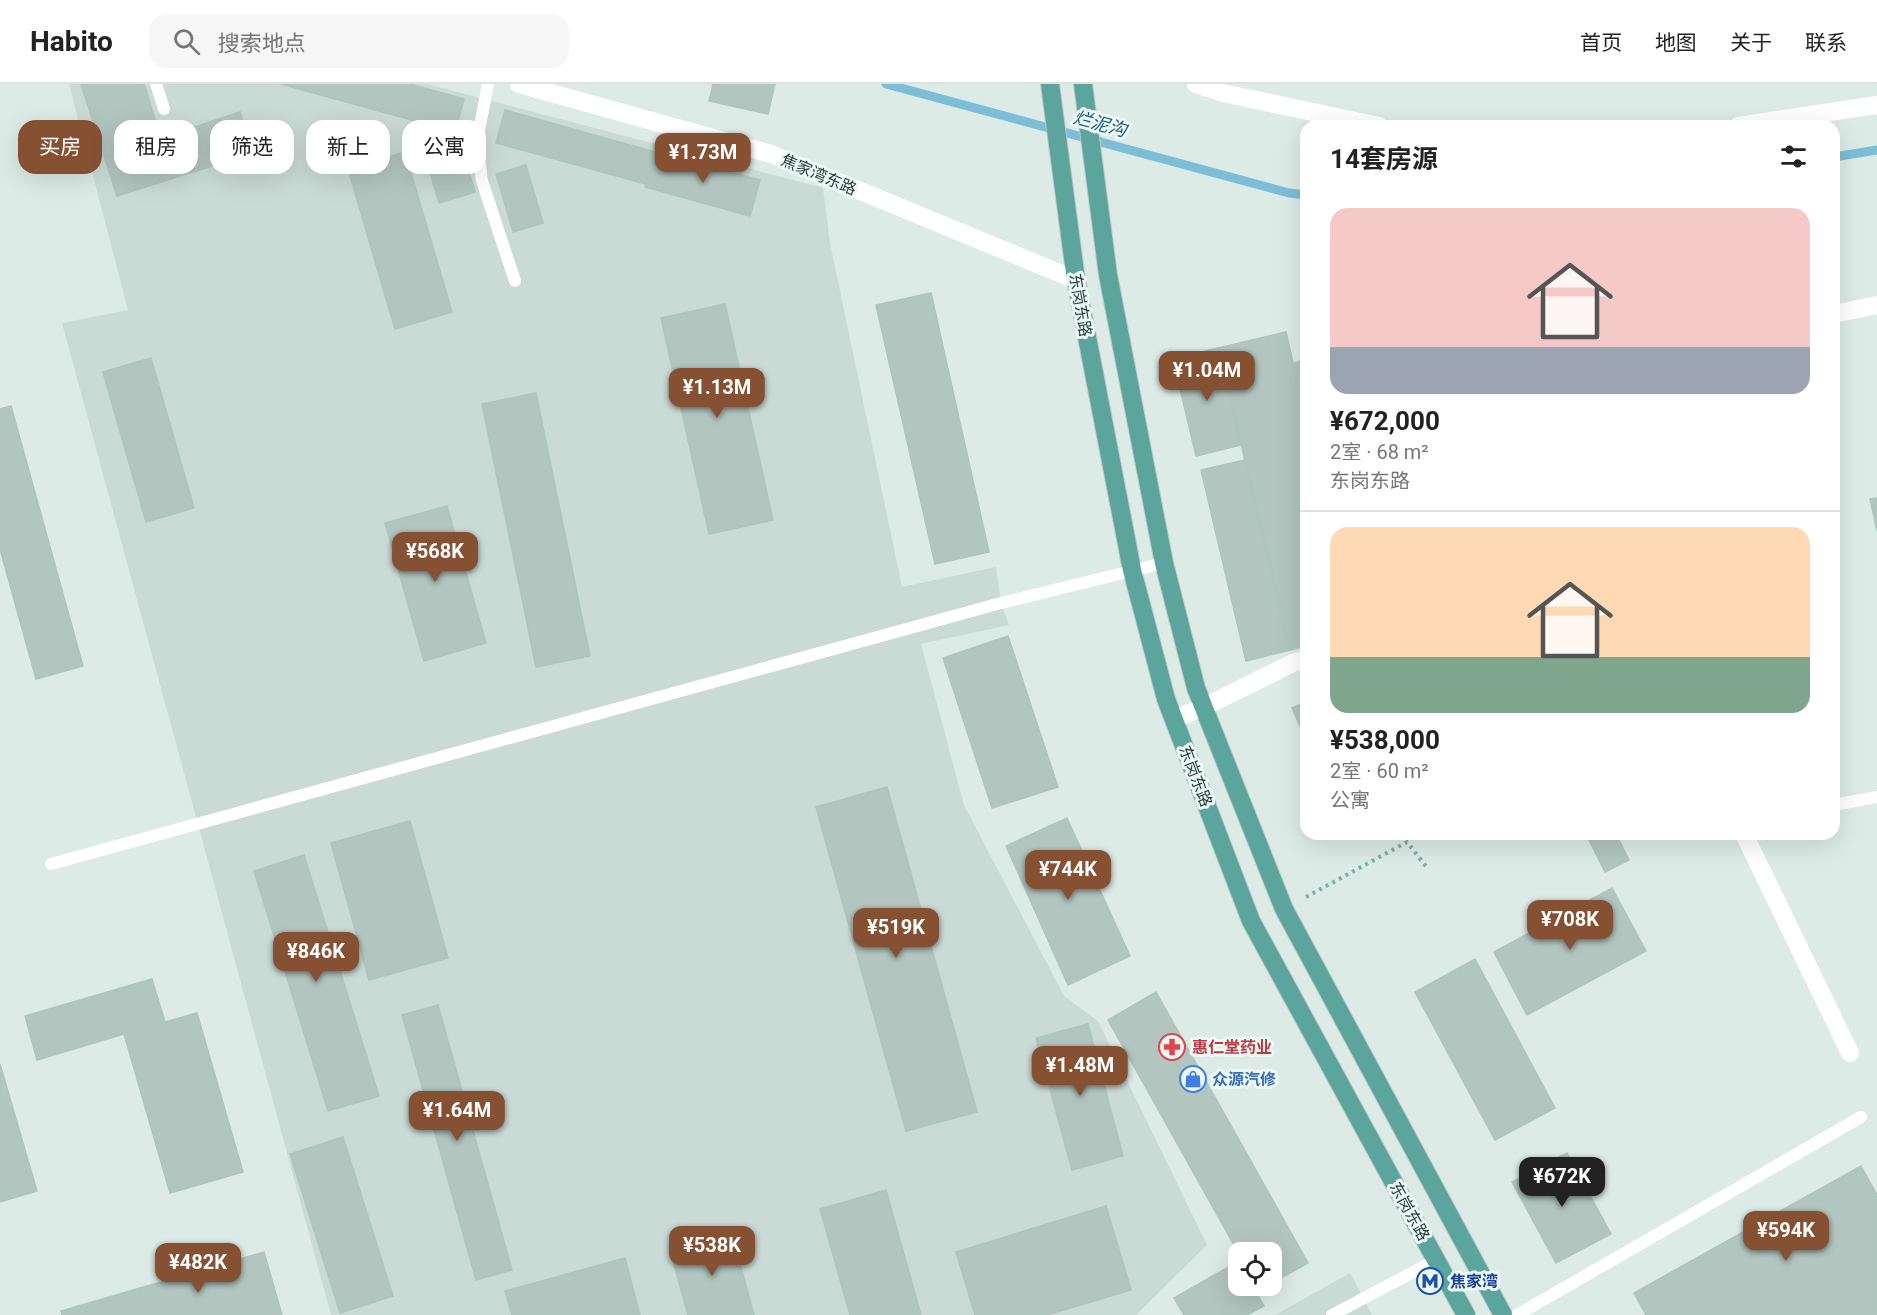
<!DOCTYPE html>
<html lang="zh">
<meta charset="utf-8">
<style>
:root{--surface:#fff;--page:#f6f6f6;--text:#222;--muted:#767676;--line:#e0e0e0;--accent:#855132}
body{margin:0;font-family:Roboto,"Noto Sans SC",sans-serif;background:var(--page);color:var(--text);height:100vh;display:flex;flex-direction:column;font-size:22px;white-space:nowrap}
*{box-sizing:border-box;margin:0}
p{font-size:20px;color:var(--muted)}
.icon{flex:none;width:33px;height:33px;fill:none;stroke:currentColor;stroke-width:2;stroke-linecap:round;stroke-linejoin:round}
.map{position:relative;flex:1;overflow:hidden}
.sheet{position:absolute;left:1300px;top:36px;width:540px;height:720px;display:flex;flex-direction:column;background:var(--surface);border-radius:18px;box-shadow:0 6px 24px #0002}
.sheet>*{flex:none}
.guide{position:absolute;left:18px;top:36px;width:570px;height:54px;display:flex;gap:12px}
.buttons{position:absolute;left:1228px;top:1158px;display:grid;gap:12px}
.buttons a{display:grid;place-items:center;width:54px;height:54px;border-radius:12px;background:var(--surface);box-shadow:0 6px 24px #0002;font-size:30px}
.price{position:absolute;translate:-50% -51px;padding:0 14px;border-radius:12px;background:var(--accent);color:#fff;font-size:20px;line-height:39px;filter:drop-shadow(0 2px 3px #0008)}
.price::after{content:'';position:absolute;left:50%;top:36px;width:18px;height:14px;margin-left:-9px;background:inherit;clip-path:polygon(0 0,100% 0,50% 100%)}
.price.active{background:#222;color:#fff}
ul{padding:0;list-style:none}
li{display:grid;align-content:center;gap:12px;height:318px;padding:0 30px}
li+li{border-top:2px solid var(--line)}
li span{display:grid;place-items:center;height:186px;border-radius:18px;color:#555}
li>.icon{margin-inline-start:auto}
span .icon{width:108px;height:108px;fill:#fffc;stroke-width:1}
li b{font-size:26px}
h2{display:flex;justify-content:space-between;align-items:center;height:72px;padding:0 30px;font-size:26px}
.tag{padding:0 21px;border-radius:18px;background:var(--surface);box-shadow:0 6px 24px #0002;font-size:21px;line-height:54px}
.tag.active{background:var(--accent);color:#fff}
header{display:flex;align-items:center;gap:36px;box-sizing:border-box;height:84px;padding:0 30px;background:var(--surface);border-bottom:2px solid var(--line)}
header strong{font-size:28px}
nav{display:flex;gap:33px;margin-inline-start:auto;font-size:21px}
.search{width:420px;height:54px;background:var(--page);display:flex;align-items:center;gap:15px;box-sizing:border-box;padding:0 21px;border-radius:18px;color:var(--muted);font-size:22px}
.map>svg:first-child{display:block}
.built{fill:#cadad5}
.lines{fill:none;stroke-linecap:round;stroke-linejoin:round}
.stream{stroke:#7dbed7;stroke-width:9}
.building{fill:#b2c5bf;stroke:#aec5be;stroke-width:1.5}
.primary-casing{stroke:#c0c8c7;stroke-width:20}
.path{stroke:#79b2a7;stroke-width:4;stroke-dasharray:3 4.5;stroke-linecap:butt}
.lane{stroke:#fff;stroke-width:12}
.street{stroke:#fff;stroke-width:18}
.primary{stroke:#5ca59c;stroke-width:18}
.labels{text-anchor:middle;stroke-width:6;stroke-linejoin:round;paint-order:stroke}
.street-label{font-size:16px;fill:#1d3b37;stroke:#edf7f3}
.health-label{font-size:16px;font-weight:bold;fill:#be3a42;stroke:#edf7f3;text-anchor:start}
.shop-label{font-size:16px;font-weight:bold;fill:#366cbe;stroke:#edf7f3;text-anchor:start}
.transit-label{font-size:16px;font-weight:bold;fill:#164399;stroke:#edf7f3;text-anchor:start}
.water-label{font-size:18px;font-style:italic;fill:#115d7d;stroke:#edf7f3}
</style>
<header>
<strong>Habito</strong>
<div class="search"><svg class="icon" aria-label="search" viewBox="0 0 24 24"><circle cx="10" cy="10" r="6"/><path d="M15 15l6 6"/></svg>搜索地点</div>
<nav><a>首页</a><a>地图</a><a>关于</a><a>联系</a></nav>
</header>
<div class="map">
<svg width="1877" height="1231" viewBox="0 0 1877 1231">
<rect width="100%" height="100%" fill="#dcebe6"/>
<g class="built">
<path d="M69 0H427L823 104 830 159 902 503 996 483 1001 519 1009 541 921 560 964 721 1064 912 1098 937 1207 1161 1136 1231H331L62 239 128 226Z"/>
<path d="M1350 1189 1372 1231H1275Z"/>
</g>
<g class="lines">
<g class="stream">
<path d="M886 0 1289 109 1306 111"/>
<path d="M1834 73 1877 66"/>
</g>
</g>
<g class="building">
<path d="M81 0H144L161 54 240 28 253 69 117 112Z"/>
<path d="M281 0H410L464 15 455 48Z"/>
<path d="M713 0H775L768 30 709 17Z"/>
<path d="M505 26 655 68 646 100 496 59Z"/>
<path d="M460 57 475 108 439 119 424 68Z"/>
<path d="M405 68 452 228 395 245 348 85Z"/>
<path d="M655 68 760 96 750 132 645 103Z"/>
<path d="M526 81 543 139 513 148 496 90Z"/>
<path d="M931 209 989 468 935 480 876 221Z"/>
<path d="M725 220 773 436 709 450 661 234Z"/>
<path d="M1286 248 1306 335V530L1283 535 1218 264Z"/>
<path d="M1218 264 1241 361 1196 372 1173 275Z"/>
<path d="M151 274 194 424 146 438 103 288Z"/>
<path d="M1306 276V335L1293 279Z"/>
<path d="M536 309 590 572 536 583 482 320Z"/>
<path d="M11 322 83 582 36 595 0 465V325Z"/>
<path d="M1245 376 1290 566 1246 577 1201 386Z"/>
<path d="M1877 414V447L1870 415Z"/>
<path d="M447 422 486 559 424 577 385 439Z"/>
<path d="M1306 530V562L1290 566 1283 535Z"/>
<path d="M1008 552 1058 703 992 724 943 574Z"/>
<path d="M1306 618V656L1292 624Z"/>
<path d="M887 703 977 1028 906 1047 816 723Z"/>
<path d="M1067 734 1130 872 1068 901 1006 762Z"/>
<path d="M410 737 448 874 369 896 331 759Z"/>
<path d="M1586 750H1616L1629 776 1605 788Z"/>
<path d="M304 771 379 1012 328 1027 254 787Z"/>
<path d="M1612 804 1646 867 1527 931 1494 868Z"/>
<path d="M1475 875 1555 1024 1495 1056 1415 908Z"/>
<path d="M152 895 165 938 197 929 243 1088 170 1109 124 950 37 976 25 932Z"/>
<path d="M1156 908 1308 1179 1272 1199V1168L1239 1170 1108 936Z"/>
<path d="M438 921 512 1186 476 1196 402 931Z"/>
<path d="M1088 940 1123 1072 1072 1086 1036 954Z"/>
<path d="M0 980 37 1107 0 1118Z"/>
<path d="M343 1053 393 1212 340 1229 290 1070Z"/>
<path d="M1567 1069 1611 1150 1556 1179 1512 1098Z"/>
<path d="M1861 1082 1877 1111V1231H1646L1634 1209Z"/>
<path d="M886 1106 921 1231H850L820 1125Z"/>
<path d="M1106 1122 1131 1206 1047 1231H975L956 1168Z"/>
<path d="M731 1146 754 1231H688L669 1163Z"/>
<path d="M264 1168 282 1231H62L61 1227Z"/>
<path d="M625 1174 640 1231H512L505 1207Z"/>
<path d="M1239 1177V1202H1268L1256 1208 1264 1222 1247 1231H1184L1174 1214Z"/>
</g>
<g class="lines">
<defs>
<g id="primary">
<path d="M1050 0 1076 196 1132 486 1166 615 1251 837 1466 1231"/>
<path d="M1083 0 1108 191 1164 479 1196 604 1284 825 1503 1231"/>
</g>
</defs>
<use href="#primary" class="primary-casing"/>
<path class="path" d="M1306 813 1407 758 1428 785"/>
<g class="lane">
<path d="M156 0 164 25"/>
<path d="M488 0 477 57 482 97 515 197"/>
<path d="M1834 721 1877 713"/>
<path d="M51 780 1001 519 1164 479"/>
<path d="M1332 1231 1436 1176"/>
<path d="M1517 1231 1861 1033"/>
</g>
<g class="street">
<path d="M519 0 771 70 1076 196"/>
<path d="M1196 0 1223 9 1379 42"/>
<path d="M1738 42 1877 21"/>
<path d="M1834 230 1877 221"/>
<path d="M1174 635 1204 623 1295 578 1306 576"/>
<path d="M1744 750 1850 969"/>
</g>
<use href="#primary" class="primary"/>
</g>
<defs>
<symbol id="pharmacy-ring" viewBox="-11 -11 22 22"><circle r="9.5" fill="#edf7f3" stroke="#e0444e" stroke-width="1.5"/><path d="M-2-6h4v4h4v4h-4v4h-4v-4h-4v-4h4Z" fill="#e0444e"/></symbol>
<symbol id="shop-ring" viewBox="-11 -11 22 22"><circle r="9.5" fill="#edf7f3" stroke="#3f7fe0" stroke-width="1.5"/><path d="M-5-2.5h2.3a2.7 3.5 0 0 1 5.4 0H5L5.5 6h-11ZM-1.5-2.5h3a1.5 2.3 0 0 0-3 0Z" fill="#3f7fe0"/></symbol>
<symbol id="metro-ring" viewBox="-11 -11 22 22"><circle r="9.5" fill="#edf7f3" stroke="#1a4fb4" stroke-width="1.5"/><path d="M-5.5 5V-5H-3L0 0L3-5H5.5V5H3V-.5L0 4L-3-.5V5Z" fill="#1a4fb4"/></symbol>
</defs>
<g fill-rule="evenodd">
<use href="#pharmacy-ring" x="1157" y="948" width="30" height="30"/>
<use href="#shop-ring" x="1178" y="980" width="30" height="30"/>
<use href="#metro-ring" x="1415" y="1182" width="30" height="30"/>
</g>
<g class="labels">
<g class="street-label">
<text transform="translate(819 90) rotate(23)" y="6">焦家湾东路</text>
<text transform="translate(1081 221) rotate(80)" y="6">东岗东路</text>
<text transform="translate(1196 692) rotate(69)" y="6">东岗东路</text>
<text transform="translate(1410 1127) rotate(61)" y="6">东岗东路</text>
</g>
<g class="health-label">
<text x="1192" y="969">惠仁堂药业</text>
</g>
<g class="shop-label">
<text x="1212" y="1001">众源汽修</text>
</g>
<g class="transit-label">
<text x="1450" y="1203">焦家湾</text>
</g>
<g class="water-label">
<text transform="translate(1100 40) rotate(15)" y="6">烂泥沟</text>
</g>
</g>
</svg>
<div class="buttons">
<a><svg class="icon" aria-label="locate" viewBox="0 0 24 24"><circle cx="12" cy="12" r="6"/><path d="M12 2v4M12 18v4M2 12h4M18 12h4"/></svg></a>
</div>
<b class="price" style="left:703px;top:100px">¥1.73M</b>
<b class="price" style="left:1207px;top:318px">¥1.04M</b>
<b class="price" style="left:717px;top:335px">¥1.13M</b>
<b class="price" style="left:435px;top:499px">¥568K</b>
<b class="price" style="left:1068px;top:817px">¥744K</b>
<b class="price" style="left:1570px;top:867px">¥708K</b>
<b class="price" style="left:896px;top:875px">¥519K</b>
<b class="price" style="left:316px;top:899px">¥846K</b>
<b class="price" style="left:1080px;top:1013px">¥1.48M</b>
<b class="price" style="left:457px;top:1058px">¥1.64M</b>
<b class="price active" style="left:1562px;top:1124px">¥672K</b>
<b class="price" style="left:1786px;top:1178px">¥594K</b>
<b class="price" style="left:712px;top:1193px">¥538K</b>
<b class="price" style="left:198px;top:1210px">¥482K</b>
<div class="guide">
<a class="tag active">买房</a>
<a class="tag">租房</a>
<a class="tag">筛选</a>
<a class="tag">新上</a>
<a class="tag">公寓</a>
</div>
<section class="sheet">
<h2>14套房源<svg class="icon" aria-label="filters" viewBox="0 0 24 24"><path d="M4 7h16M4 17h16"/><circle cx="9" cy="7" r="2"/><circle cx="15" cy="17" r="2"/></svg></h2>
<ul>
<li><span style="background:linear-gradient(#f6c9c9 75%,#9aa5b1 0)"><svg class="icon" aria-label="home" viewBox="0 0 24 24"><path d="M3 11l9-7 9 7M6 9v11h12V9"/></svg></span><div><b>¥672,000</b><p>2室 · 68 m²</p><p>东岗东路</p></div></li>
<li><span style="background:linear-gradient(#ffd9b3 70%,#7fa58c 0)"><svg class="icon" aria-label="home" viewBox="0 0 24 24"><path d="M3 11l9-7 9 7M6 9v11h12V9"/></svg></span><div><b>¥538,000</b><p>2室 · 60 m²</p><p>公寓</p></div></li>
</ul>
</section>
</div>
